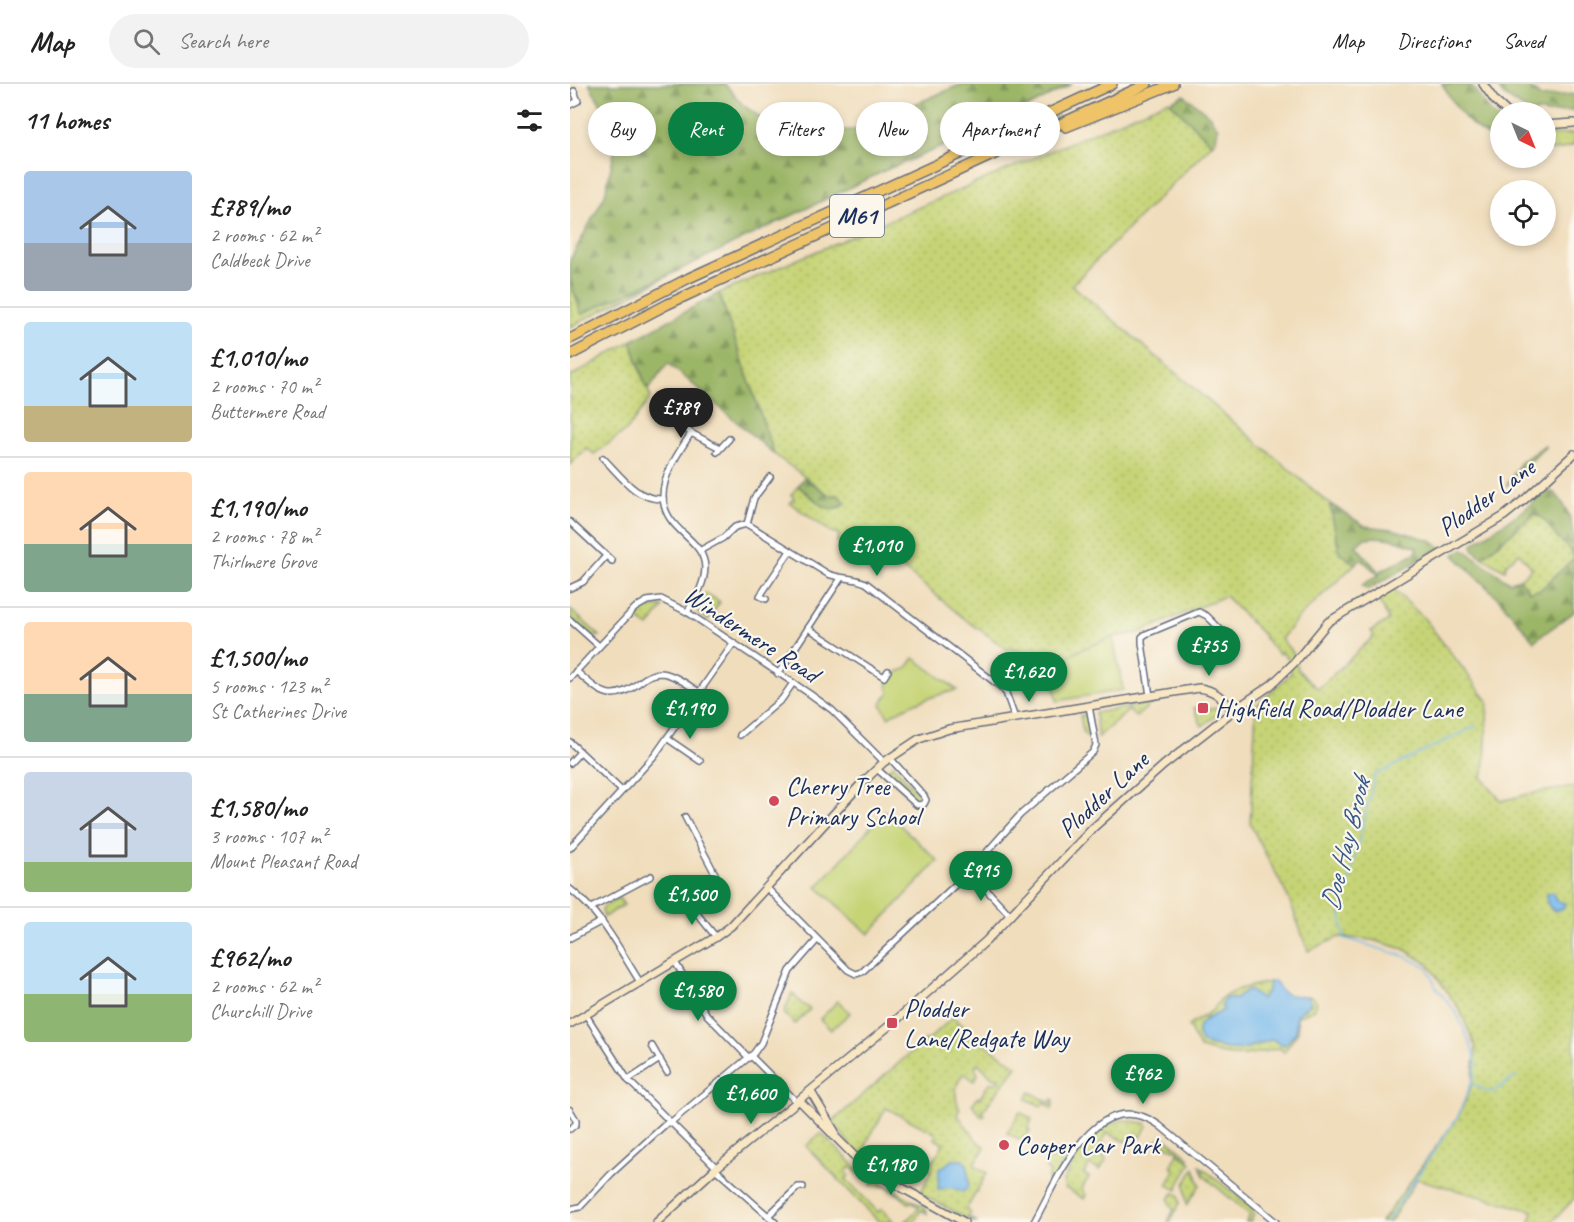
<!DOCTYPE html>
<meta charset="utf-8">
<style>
:root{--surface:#fff;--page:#f2f2f2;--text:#222;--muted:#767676;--line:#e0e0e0;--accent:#0b8043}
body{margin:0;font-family:Caveat,sans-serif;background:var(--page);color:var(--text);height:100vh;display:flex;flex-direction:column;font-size:22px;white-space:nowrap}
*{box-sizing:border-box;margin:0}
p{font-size:20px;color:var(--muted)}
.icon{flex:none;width:33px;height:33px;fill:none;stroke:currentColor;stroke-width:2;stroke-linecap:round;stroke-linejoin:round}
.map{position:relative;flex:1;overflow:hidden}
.drawer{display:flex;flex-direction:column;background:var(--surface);width:570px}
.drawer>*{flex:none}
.banner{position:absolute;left:18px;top:18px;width:570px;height:54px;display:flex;gap:12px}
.needle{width:39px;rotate:137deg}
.fabs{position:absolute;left:920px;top:18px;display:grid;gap:12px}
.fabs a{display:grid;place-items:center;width:66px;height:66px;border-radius:50%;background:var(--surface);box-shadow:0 3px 9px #0003;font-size:30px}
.price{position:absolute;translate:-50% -51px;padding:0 14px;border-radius:21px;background:var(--accent);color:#fff;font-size:20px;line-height:39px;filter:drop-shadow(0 2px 3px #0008)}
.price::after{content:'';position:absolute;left:50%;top:36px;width:18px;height:14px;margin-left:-9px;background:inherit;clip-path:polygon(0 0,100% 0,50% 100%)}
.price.active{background:#222;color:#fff}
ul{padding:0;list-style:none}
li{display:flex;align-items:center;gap:18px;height:150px;padding:0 24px}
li+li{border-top:2px solid var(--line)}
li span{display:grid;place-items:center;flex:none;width:168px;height:120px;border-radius:6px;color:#555}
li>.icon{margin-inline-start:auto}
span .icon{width:72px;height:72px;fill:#fffc;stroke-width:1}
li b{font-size:26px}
h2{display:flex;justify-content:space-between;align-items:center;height:72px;padding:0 24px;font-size:26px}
.pill{padding:0 21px;border-radius:27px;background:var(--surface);box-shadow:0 3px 9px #0003;font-size:21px;line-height:54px}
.pill.active{background:var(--accent);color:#fff}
header{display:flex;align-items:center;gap:36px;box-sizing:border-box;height:84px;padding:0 30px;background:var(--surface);border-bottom:2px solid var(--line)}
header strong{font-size:28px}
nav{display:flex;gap:33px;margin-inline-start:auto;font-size:21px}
.search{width:420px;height:54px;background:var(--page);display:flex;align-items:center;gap:15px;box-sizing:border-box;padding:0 21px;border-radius:33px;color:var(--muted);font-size:22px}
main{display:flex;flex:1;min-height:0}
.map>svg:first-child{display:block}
.grass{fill:url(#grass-dots);stroke:#70826a;stroke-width:1.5}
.forest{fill:url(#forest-firs);stroke:#5c7262;stroke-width:1.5;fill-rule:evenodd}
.green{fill:#c6d476;stroke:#70826a;stroke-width:1.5}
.water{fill:#78baed;stroke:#4a74a6;stroke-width:1.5}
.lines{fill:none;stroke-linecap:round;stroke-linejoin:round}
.stream{stroke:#78baed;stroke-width:1.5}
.street-casing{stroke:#666c7f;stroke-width:8}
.secondary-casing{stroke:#666c7f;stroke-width:10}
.highway-casing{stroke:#666c7f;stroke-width:12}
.street{stroke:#fff;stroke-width:5}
.secondary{stroke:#f9e7c3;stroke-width:7}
.highway{stroke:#efc469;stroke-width:9}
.poi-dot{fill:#d1495b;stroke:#fbf7ec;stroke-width:2}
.labels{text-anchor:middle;stroke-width:4.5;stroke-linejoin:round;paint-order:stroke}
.shield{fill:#fbf7ec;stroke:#5e6b89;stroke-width:1.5}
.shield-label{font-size:24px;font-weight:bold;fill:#1b2f5e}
.street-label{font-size:26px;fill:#1b2f5e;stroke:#fbf7ec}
.poi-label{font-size:26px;fill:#1b2f5e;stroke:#fbf7ec;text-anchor:start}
.water-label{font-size:27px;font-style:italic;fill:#375989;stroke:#fbf7ec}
</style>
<header>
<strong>Map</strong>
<div class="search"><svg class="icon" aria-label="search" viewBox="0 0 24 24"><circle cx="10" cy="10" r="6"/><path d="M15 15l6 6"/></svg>Search here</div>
<nav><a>Map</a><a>Directions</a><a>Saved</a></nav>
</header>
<main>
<section class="drawer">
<h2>11 homes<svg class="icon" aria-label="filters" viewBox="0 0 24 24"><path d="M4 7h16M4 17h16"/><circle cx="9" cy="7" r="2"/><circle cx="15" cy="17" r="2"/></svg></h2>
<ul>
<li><span style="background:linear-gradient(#a9c7e8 60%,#9aa5b1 0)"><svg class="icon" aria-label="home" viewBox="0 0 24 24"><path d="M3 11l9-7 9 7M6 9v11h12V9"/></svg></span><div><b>£789/mo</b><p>2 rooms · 62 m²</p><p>Caldbeck Drive</p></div></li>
<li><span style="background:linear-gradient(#bfe0f5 70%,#c2b280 0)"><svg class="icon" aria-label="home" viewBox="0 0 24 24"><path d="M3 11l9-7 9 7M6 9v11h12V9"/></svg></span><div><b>£1,010/mo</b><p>2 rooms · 70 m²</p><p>Buttermere Road</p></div></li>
<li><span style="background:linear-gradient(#ffd9b3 60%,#7fa58c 0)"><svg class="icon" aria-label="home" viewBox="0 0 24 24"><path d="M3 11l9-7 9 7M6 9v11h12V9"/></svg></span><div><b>£1,190/mo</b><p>2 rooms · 78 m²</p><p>Thirlmere Grove</p></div></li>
<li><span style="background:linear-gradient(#ffd9b3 60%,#7fa58c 0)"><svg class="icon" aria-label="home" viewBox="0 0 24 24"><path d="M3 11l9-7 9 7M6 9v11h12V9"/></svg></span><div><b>£1,500/mo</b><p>5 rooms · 123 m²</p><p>St Catherines Drive</p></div></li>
<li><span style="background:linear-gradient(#c9d6e8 75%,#8fb573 0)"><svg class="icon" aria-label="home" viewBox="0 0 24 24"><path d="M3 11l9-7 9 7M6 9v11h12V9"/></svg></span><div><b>£1,580/mo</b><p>3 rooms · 107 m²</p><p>Mount Pleasant Road</p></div></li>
<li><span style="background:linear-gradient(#bfe0f5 60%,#8fb573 0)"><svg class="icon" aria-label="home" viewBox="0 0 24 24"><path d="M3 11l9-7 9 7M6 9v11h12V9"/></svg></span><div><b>£962/mo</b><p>2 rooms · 62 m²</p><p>Churchill Drive</p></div></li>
</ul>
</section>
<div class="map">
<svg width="1004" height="1138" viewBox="0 0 1004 1138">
<defs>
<pattern id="grass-dots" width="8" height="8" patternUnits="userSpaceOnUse" patternTransform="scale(1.5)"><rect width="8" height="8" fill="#c6d476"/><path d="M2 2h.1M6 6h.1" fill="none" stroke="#aab668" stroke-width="1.8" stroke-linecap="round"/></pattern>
<pattern id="forest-firs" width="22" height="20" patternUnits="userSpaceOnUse" patternTransform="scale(1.5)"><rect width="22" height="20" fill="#9cb667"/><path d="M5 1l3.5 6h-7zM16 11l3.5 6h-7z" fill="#7e9458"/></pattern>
</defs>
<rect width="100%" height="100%" fill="#fbf7ec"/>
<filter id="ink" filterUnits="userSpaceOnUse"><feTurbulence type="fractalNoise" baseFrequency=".0167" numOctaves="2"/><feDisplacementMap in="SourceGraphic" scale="12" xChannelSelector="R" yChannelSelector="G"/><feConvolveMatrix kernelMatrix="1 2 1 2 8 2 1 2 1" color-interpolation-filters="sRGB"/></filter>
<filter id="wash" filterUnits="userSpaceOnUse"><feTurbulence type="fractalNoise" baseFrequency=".008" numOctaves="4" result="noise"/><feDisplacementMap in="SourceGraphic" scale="24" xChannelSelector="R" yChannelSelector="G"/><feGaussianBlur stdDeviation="1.35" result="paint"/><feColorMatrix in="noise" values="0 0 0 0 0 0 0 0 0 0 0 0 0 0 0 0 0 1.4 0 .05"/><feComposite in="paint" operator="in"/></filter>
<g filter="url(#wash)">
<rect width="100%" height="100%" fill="#f0ddbc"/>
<g class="grass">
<path d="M597 17 600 18 642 60 502 201 760 420 769 467 785 480 727 535 711 555 724 570 728 586 748 605 804 552 801 547 819 536 807 513 822 504 854 534 918 617 915 678 912 693 931 717 963 709 1004 703V1115L982 1138H960L963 1127 847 1095 820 1138H811L888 1033 902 1000 906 964 890 926 858 880 834 865 802 856 769 853 738 867 720 817 680 740 686 622 721 589 719 575 711 568 709 570 694 554 695 553 655 512 568 549 543 553 529 558 480 582 479 578 468 576 454 567 437 565 396 536 318 472 295 458 290 465 267 458 269 450 261 448 220 419 224 414 221 411 228 402C241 412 256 431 273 422L268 411H259L204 370 149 209Z"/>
<path d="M490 32 437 57 439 53 479 34Z"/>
<path d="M1004 49V61L989 66H975V52Z"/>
<path d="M113 184 0 243V195L12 230Z"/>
<path d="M61 257 75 301 81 313 57 346 24 370 17 364 0 381V293Z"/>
<path d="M965 430C981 438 976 440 985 451 992 459 1001 463 1004 474L970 506 959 507 950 495 962 484 949 469 936 480 935 486 912 473Z"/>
<path d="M136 509 150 518 138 536 129 530 126 524Z"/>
<path d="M88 522 93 523 79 543 64 533 75 525Z"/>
<path d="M0 525 30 552 22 553 0 532Z"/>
<path d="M582 619 566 633 560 628 559 623Z"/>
<path d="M557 623 558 627 528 653 525 629Z"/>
<path d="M628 623 634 626 647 624 649 629 632 642 624 624Z"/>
<path d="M516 630 522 650 517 653 513 648 510 631Z"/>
<path d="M323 681 351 713V718H347L314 689Z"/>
<path d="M49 814 54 821 34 833 32 828 33 823Z"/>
<path d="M699 898 698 906 691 916 679 906 675 907 666 915 659 914 653 923 654 926 646 931 634 935 674 965 703 955 727 942C724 930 731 927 740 921L737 912C743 912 745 914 747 919L744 925 727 933 728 948 714 968 710 964C678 972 663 975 630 964L618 942 643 926 651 914 669 905Z"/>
<path d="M222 909 231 919 240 925 225 940 214 929Z"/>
<path d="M383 933 409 956 447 982 412 1028 415 1031 412 1033 402 1020 408 1013 410 1014 419 999H427L430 995 422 993 408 979 405 983 408 991 404 997 394 989C385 1000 383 1012 390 1025L387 1030 409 1059 415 1063 404 1081 417 1089 396 1126 401 1129 398 1133 407 1138H403L342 1105 351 1108 361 1087 358 1086 373 1060 365 1055 366 1052 365 1049 316 1024 296 1060 297 1061 290 1075 263 1037 355 956 357 957Z"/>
<path d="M460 1008 480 1019 482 1015 484 1016 482 1025 475 1019 471 1022 456 1015Z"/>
<path d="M450 1028 462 1035 458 1045 460 1046 453 1057 437 1049Z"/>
<path d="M552 1036 576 1039 577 1042 571 1053 564 1050 557 1058 537 1049 530 1063 536 1077 530 1086 519 1081 514 1090 519 1093 512 1105 516 1111 514 1115 495 1104 493 1097C509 1069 517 1043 552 1036Z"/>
<path d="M251 1049 295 1092 292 1094 281 1083 276 1087 279 1091 276 1095 308 1128 312 1125 324 1138H309L236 1062Z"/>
<path d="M591 1053 598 1056 619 1073V1076L606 1066 587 1057Z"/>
<path d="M488 1066 495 1076 484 1096 481 1097 478 1094 480 1088 476 1085 478 1073 483 1075Z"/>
<path d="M608 1069 621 1079 609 1100 608 1106 597 1101 605 1086 601 1083Z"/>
<path d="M630 1082 683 1125 684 1131 680 1138H676L680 1131 634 1092Z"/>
<path d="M624 1084 630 1101 617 1121 615 1100Z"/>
<path d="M304 1095 353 1122 358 1130 351 1126 344 1138H335L349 1124 342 1117 339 1119 318 1103 301 1101Z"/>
<path d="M603 1109 609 1111 610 1119 600 1138H598L604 1125 600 1120 599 1115Z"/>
</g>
<g class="forest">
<path d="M19 0H155L173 21 200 40 233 48 284 46 392 0H502L424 41 316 86 113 184 11 230 0 195V176L35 111 48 50Z"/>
<path d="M872 0H900L922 30 930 36V58C900 45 888 28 872 0Z"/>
<path d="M926 0H955L971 13 1004 10V26L975 30V28H959L933 11Z"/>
<path d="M614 11 639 31 648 44 646 56 642 60 600 18Z"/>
<path d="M149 209 204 370 98 279 79 305 75 301 61 257Z"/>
<path d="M975 361 976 362 936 402 951 378Z"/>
<path d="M234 394 259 411H268L276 419 263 425 255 423 228 402Z"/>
<path d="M975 407 985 409C1002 428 1004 446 1004 471 999 463 992 459 986 452 977 442 979 437 965 430L912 473 903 465V460L954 426Z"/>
<path d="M760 420 795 442 822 445 863 457 871 464 798 505 792 501 809 491 791 475 785 480 769 468ZM806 453 823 455 847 463V468L809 488 786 462 795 454Z"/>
<path d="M893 465 939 498 950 495 959 507 970 506 1004 474V528L964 557 930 516 884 471Z"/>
</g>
<g class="green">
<path d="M543 553 553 606 487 617 480 582 512 565Z"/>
<path d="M344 574 387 606C362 612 340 619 318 633L311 620 319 609 317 601 327 588 336 585Z"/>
<path d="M315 727 368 777 299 850 247 803Z"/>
<path d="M268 917 280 929 261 946 250 935Z"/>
</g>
<g class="water">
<path d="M982 808 987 817 995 819 994 824 986 827C979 826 975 816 977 810Z"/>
<path d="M705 897C713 914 720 911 737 912L741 919 726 931V948L715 961 706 958 703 955C671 967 666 969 632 959 619 937 640 935 654 926L653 923H651L655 914 666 915 675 907 679 906 691 915 698 906 699 898Z"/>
<path d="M547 974 566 975 570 983 561 994 549 990 538 982 540 977Z"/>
<path d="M382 1076H392L397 1080 399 1102 393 1108C384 1103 378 1102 368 1106L369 1086Z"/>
</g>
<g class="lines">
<g class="stream">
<path d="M902 999 921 1009 947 992"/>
<path d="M816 1138 888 1032 904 992 906 978 902 964 887 930 866 903 857 883 834 872 774 854 771 830 805 691 906 642"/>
</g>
</g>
</g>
<g filter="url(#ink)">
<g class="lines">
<defs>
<g id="street">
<path d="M0 21 8 17 4 7"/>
<path d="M88 321 121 349 150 364"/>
<path d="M147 368 159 355"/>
<path d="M33 374C51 392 66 416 93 415"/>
<path d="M0 438 42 477"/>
<path d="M177 440 184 414 200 393"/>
<path d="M131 466 153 454 165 443 177 440 258 490C271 495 282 493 296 499L431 603 436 609 445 634"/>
<path d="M0 504 13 498 36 472"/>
<path d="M196 515 190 512 220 467"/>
<path d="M117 528C168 453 94 461 93 412 93 389 110 367 121 349"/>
<path d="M0 536 29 562"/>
<path d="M238 544 314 593 318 587"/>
<path d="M6 587C30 608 40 621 70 598 76 593 83 589 91 589 104 590 118 601 129 608"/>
<path d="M208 590 271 494"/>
<path d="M0 594 65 524 77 517 91 515 117 528 240 610 262 626 314 678"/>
<path d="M580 612 572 559V553L576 550 629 528 637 532 655 550"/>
<path d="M170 651 212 615 223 599"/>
<path d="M98 655 130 677"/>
<path d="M0 658 52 707"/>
<path d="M0 679 10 668"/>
<path d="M307 685 347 721 354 720 356 716 354 712 320 674"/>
<path d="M115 733 151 801 148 807 125 828"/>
<path d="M0 764 85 671 163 560"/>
<path d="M399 787 441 832"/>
<path d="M197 804 278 886 286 890 292 888 398 789 450 731 523 668 526 661 519 622"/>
<path d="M0 805C32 830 49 865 70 898"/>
<path d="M116 816 146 853"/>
<path d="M21 824 81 792"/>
<path d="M0 854 32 837"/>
<path d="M105 878 137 931 179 974"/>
<path d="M16 931 58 996 147 1084"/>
<path d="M82 962 97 988"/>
<path d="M181 972 223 1014"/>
<path d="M58 996 90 975"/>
<path d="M0 1026 6 1036V1040L0 1045"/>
<path d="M100 1039 184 969 191 959 220 887 247 856"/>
<path d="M145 1085 205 1138"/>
<path d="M0 1125 10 1123 41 1090 99 1037"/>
<path d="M198 1132 228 1103H233"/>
<path d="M464 1138C487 1097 526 997 589 1041L706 1138"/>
</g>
<g id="secondary">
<path d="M913 0 925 17 937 28"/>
<path d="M975 41 1004 39"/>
<path d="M0 940 146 853 161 842 291 700 314 678 349 655 379 645 629 604C645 606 653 614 663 627"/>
<path d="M241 1008 265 1048"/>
<path d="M230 1017 296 1084 394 1138"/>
<path d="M87 1138 145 1085 325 937 416 857 523 744 594 681 663 627 701 601 725 578 758 538 934 432 954 416 1004 370"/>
</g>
<g id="highway">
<path d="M496 43 603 0"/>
<path d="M0 255 119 194 542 0"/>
<path d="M0 271 98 220 577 0"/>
</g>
</defs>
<use href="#street" class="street-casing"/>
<use href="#secondary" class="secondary-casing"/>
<use href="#highway" class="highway-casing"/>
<use href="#street" class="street"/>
<use href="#secondary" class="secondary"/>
<use href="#highway" class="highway"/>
</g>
</g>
<g class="poi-dot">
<rect x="627" y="618" width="12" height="12" rx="3"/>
<circle cx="204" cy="717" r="6"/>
<rect x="316" y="933" width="12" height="12" rx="3"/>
<circle cx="434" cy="1061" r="6"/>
</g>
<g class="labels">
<rect class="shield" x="260" y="111" width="54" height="42" rx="4.5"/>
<g class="shield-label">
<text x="287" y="140">M61</text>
</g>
<g class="street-label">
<text transform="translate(916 413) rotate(-36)" y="9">Plodder Lane</text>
<text transform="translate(182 550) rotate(33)" y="9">Windermere Road</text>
<text transform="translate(533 710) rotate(-43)" y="9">Plodder Lane</text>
</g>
<g class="poi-label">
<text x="645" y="633">Highfield Road/Plodder Lane</text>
<text x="216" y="711">Cherry Tree<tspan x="216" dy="30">Primary School</tspan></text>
<text x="334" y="933">Plodder<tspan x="334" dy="30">Lane/Redgate Way</tspan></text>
<text x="446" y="1070">Cooper Car Park</text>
</g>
<g class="water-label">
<text transform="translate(775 760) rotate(-76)" y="9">Doe Hay Brook</text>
</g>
</g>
</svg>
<div class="fabs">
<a><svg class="needle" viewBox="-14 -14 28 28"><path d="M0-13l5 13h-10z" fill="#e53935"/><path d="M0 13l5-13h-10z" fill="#767676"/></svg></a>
<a><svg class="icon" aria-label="locate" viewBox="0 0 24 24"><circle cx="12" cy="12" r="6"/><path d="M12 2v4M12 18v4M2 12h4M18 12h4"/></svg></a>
</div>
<b class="price active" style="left:111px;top:355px">£789</b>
<b class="price" style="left:307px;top:493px">£1,010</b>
<b class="price" style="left:639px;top:593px">£755</b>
<b class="price" style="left:459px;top:619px">£1,620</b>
<b class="price" style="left:120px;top:656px">£1,190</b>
<b class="price" style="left:411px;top:818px">£915</b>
<b class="price" style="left:122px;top:842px">£1,500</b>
<b class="price" style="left:128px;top:938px">£1,580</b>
<b class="price" style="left:573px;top:1021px">£962</b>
<b class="price" style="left:181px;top:1041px">£1,600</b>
<b class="price" style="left:321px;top:1112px">£1,180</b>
<div class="banner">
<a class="pill">Buy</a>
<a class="pill active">Rent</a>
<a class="pill">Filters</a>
<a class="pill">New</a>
<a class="pill">Apartment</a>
</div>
</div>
</main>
